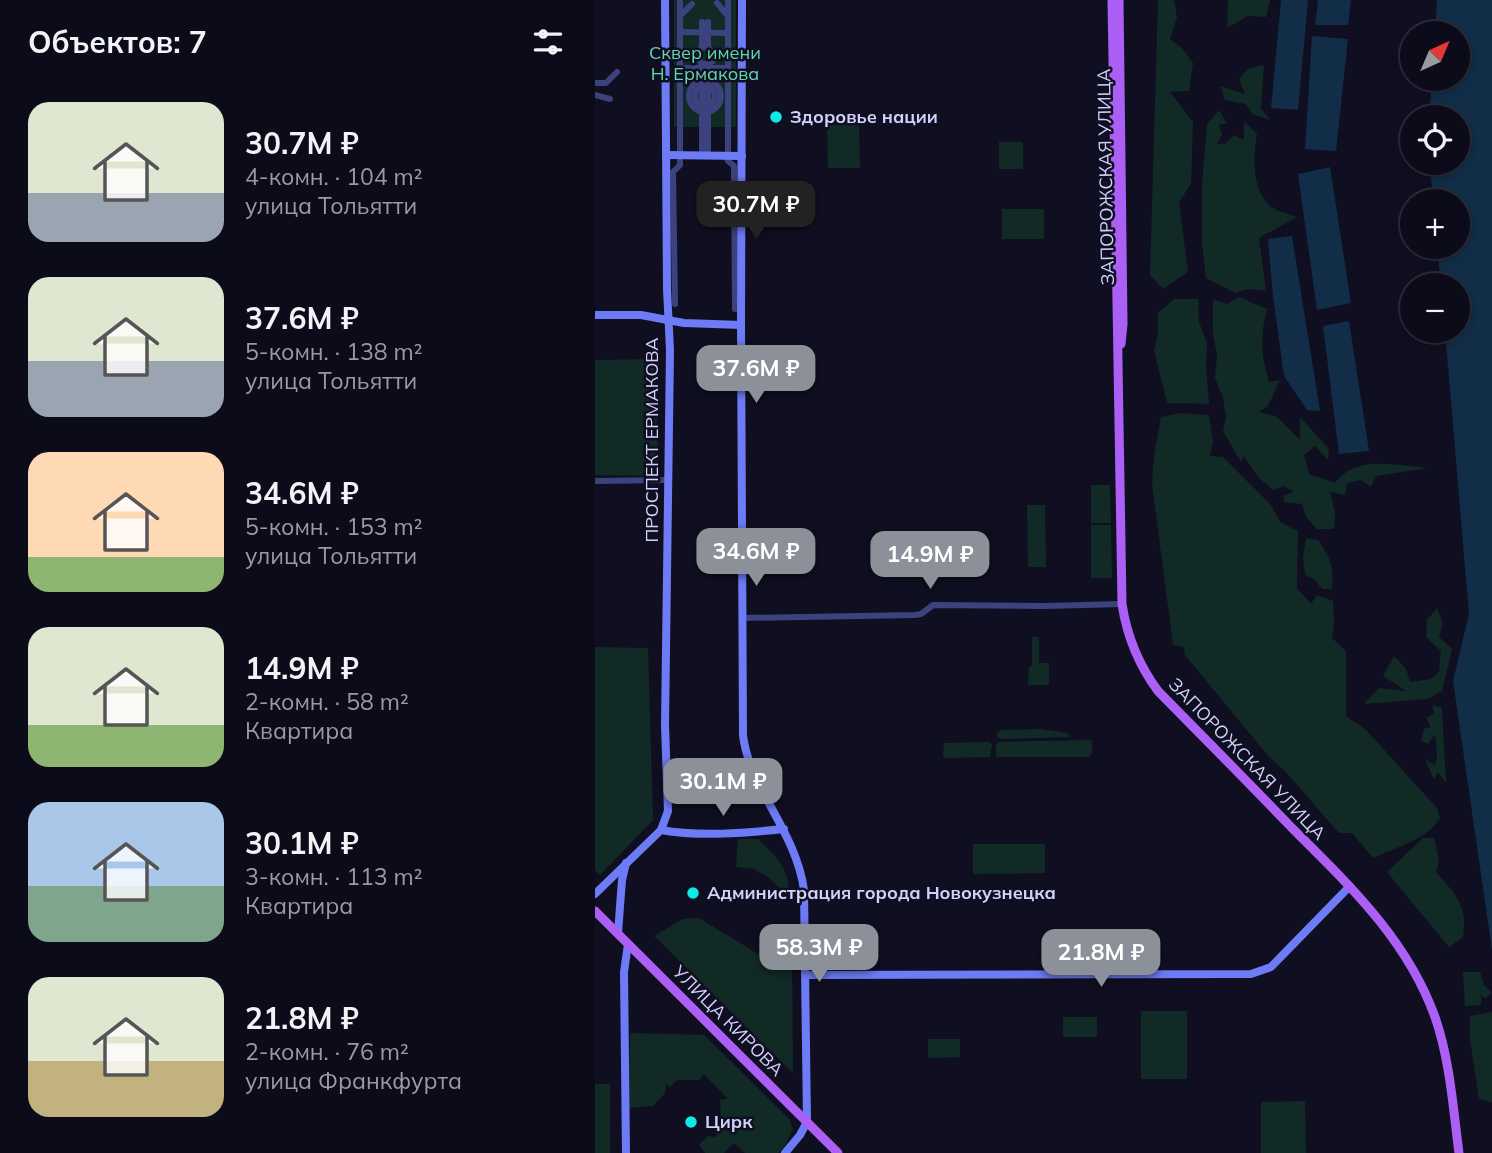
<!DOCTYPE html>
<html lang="ru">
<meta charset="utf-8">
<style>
:root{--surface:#0b0b19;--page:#191926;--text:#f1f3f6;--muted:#9a9ba2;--line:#2b2b38;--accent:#8c9099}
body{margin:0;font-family:Mulish,sans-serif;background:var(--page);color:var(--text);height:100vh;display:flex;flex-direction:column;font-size:26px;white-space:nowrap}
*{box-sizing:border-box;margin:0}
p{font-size:23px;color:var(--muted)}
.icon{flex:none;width:38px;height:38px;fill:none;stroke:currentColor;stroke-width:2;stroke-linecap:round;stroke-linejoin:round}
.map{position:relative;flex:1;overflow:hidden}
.drawer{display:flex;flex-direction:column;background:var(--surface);width:595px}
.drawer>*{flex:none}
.needle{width:46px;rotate:44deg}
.tools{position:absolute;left:805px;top:21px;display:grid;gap:14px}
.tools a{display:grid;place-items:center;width:70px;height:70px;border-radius:50%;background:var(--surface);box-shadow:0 4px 10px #0003,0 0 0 2px var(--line);font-size:35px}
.price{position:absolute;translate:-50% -60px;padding:0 16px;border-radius:14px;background:var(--accent);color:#fff;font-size:23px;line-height:46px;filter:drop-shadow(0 2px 4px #0008)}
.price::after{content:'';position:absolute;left:50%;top:42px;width:21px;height:16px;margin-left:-10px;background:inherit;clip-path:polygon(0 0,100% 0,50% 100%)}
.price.selected{background:#222;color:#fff}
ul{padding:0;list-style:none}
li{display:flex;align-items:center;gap:21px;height:175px;padding:0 28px}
li span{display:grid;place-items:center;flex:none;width:196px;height:140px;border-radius:21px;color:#555}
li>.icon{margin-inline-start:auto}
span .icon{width:84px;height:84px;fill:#fffc;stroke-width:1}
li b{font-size:30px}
h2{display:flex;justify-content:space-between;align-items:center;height:84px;padding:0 28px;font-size:30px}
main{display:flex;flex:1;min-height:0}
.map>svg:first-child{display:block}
.green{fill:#122a26}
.water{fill:#112d47}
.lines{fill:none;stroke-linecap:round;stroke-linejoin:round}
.street{stroke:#3c427d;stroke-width:6}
.secondary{stroke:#6e7bf6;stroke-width:8}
.primary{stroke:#ab5ff5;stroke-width:9}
.poi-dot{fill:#0feae6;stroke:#0f0f21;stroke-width:2.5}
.labels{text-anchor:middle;stroke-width:5;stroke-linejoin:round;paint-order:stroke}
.park-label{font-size:18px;fill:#62d7ac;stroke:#0f0f21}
.poi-label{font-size:18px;font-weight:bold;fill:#d1d1fc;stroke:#0f0f21;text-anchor:start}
.street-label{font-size:18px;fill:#d1d1fc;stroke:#0f0f21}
</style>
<main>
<section class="drawer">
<h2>Объектов: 7<svg class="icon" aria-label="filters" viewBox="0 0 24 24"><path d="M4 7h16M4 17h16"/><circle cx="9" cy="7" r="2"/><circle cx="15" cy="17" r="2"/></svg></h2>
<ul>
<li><span style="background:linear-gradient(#dfe7d0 65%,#9aa5b1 0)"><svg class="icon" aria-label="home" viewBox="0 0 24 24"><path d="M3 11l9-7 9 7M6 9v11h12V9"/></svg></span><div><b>30.7M ₽</b><p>4-комн. · 104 m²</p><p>улица Тольятти</p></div></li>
<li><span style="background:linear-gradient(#dfe7d0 60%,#9aa5b1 0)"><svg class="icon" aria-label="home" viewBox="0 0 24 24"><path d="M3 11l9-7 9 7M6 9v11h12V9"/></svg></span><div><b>37.6M ₽</b><p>5-комн. · 138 m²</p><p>улица Тольятти</p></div></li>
<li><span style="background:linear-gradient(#ffd9b3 75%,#8fb573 0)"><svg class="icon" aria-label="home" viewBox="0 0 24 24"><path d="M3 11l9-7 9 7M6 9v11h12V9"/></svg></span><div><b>34.6M ₽</b><p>5-комн. · 153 m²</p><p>улица Тольятти</p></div></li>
<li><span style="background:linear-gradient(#dfe7d0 70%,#8fb573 0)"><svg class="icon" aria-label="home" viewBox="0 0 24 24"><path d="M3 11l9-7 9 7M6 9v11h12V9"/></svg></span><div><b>14.9M ₽</b><p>2-комн. · 58 m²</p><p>Квартира</p></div></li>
<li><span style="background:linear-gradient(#a9c7e8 60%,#7fa58c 0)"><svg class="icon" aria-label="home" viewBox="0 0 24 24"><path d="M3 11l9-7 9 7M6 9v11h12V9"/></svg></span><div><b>30.1M ₽</b><p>3-комн. · 113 m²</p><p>Квартира</p></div></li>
<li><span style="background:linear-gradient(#dfe7d0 60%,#c2b280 0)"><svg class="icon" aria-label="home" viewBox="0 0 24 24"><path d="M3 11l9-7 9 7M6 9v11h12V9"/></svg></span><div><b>21.8M ₽</b><p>2-комн. · 76 m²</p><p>улица Франкфурта</p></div></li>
</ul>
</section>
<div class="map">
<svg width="897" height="1153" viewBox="0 0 897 1153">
<rect width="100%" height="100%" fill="#0f0f21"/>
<g class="green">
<rect x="79" y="0" width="62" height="127"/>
<path d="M563 0H579L582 17 575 39 588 49 598 63 594 91 575 92 598 122 596 184 584 202 593 272 568 289 555 275Z"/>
<path d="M633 0H675L671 17 653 16 632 28Z"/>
<path d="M669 65 666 109 675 120 657 114 651 104 630 100 625 86 650 94 644 79 653 69Z"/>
<path d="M624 110 632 124H624L627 135 622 144 631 143 639 135 649 140V121L662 134C658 155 656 189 675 206 681 211 694 214 702 217L664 238 671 291 653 289 640 293 611 278 607 243V184L612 124Z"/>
<path d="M264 124 265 168H233L232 125Z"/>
<rect x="404" y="142" width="24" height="27"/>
<rect x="407" y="209" width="42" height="30"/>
<path d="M644 297 672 309C665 337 666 354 674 382L685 380 673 406 664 412 682 417 705 440V417L734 449 733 460 720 446 709 455 714 474 740 483C762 454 801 466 833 468L781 476 776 487 766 480 752 483 750 495 735 492 740 513 739 529H722L711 517 707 504 689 502V495L699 492 689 486 678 490 663 477 649 456 646 462 628 431 631 417 628 398 620 378 622 355 618 334V299L632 304Z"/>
<path d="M579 299H603L604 322 612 343 611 367 614 404 572 403 559 351 563 333V313Z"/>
<path d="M61 359 63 476 0 475V360Z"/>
<path d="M586 413 614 415 618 442 615 456 628 457 676 505 685 522 703 531 702 588 716 604 722 595 738 601 739 624 737 638 751 651V716L771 730 842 808 845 818C833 839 799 848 778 858L757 833H744L689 770 674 757 590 655 589 647 578 645 557 484 559 456 566 417Z"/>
<path d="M496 485H515L516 523H496Z"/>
<path d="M432 505H450L451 567H433Z"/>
<path d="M496 525H516L517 578H496Z"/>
<path d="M711 538 723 540C736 559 739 566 737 589H727L720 580 710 575 708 558Z"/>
<path d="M842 608 848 623 844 637 857 649 847 691 833 699 769 704 784 688 811 691 788 676 799 656 811 669 815 682 836 679 844 672 846 651 831 637 832 620Z"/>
<path d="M437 637H444V663H454V685H433L434 667 437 666Z"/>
<path d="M0 647 53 648 58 820 5 875 0 870Z"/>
<path d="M838 705 847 708 851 783 843 772 839 780 830 759 840 765 842 756 840 734 833 744 826 741 829 729 836 727 831 718 839 714Z"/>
<path d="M446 729 472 733 476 737 405 739 402 736V733L406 730Z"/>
<path d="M494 740 497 741V753L494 757H401V745L404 742Z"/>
<path d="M393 742 397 744 395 757 350 758 348 756 349 743Z"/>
<path d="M828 838H839L844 861 841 872C861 895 873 906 868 937L854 947 792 872Z"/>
<path d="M143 839H163C184 860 194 866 194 897L173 877 159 869 141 867Z"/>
<path d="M378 844H450V873L378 874Z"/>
<path d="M104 918 163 954 174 934 197 951 198 1073 59 936 88 919Z"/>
<path d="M868 972H885L889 985 897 993 890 998 886 995V1005L870 1006Z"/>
<rect x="546" y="1011" width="46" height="68"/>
<path d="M897 1012V1102L884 1099 875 1039V1016Z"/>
<rect x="468" y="1017" width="34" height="20"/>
<path d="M35 1033 109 1035 194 1119 198 1129 190 1146 183 1153H150L139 1143 129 1153H110L104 1145 113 1136 120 1137 122 1135 119 1131 126 1123 125 1100 132 1098 109 1074 105 1080H82L75 1087 71 1084 70 1093 58 1106 34 1108Z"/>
<path d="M333 1039H365V1057L333 1058Z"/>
<rect x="0" y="1084" width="15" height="69"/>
<path d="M710 1101 711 1153H666V1102Z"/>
</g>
<g class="water">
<path d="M686 0H713L703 110 676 108Z"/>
<path d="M723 0H756L753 25H720Z"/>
<path d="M842 0H897V950L858 681 874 614 850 331H863V285H846L842 247H863V201H838L835 163H863V117H834L837 79H863V33H840Z"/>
<path d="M717 36 753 39 741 151 710 149Z"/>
<path d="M735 167 756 303 722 310 703 174Z"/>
<path d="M697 236 725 411 712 410 689 376 678 296 673 239Z"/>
<path d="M754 321 774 451 744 454 728 326Z"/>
</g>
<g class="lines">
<g class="street">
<path d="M133 0V161L139 166 140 309"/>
<path d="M122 3 132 15"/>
<path d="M86 15 97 4"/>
<path d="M107 22V47"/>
<path d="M113 22V47L119 55 118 61 113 64H107L101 56C103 49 106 47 113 47"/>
<path d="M86 32 132 33"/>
<path d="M107 64V156"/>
<path d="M113 64V156"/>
<path d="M86 68H133"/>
<circle cx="110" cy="96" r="16"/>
<path d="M0 83H11L22 72"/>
<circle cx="110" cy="96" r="10"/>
<path d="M0 95 15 99"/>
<path d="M80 304 78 172 85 165V0"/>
<path d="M0 481 74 480"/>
<path d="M147 618 320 615 326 614 338 605 450 606 527 604"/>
</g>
<g class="secondary">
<path d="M147 0 146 325 148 735C154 788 201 831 209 890L212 1122 205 1135 190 1153"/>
<path d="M71 155 147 156"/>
<path d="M0 315H46L89 323 146 325"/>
<path d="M66 830C105 837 150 833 189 829"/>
<path d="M0 894 66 830 73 811 70 725 75 350 72 289 70 0"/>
<path d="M23 933 27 880 31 863"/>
<path d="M210 975 656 974 676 967 755 886"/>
<path d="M31 1153 29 972 33 944"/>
</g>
<g class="primary">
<path d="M517 0 527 604C532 637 543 664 563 691 608 737 653 782 697 828 754 885 812 939 840 1017 855 1060 858 1108 864 1153"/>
<path d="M524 0 528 324 526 344"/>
<path d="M0 911 243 1153"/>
</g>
</g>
<g class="poi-dot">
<circle cx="181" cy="117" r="7"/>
<circle cx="98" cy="893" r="7"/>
<circle cx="96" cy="1122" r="7"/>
</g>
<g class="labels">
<g class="park-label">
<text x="110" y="59">Сквер имени<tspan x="110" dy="21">Н. Ермакова</tspan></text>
</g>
<g class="poi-label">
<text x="195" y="123">Здоровье нации</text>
<text x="112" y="899">Администрация города Новокузнецка</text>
<text x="110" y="1128">Цирк</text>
</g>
<g class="street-label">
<text transform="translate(511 177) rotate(-91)" y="6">ЗАПОРОЖСКАЯ УЛИЦА</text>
<text transform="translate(57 440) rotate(-90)" y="6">ПРОСПЕКТ ЕРМАКОВА</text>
<text transform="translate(652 759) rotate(46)" y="6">ЗАПОРОЖСКАЯ УЛИЦА</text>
<text transform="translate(133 1021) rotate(45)" y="6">УЛИЦА КИРОВА</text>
</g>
</g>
</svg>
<div class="tools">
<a><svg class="needle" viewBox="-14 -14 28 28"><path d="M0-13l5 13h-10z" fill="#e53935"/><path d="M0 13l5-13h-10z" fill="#9a9ba2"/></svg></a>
<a><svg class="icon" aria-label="locate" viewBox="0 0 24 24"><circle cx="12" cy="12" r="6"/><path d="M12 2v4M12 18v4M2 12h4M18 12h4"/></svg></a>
<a>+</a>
<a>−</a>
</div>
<b class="price selected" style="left:161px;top:241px">30.7M ₽</b>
<b class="price" style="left:161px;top:405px">37.6M ₽</b>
<b class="price" style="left:161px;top:588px">34.6M ₽</b>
<b class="price" style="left:335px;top:591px">14.9M ₽</b>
<b class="price" style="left:128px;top:818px">30.1M ₽</b>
<b class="price" style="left:224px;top:984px">58.3M ₽</b>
<b class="price" style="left:506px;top:989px">21.8M ₽</b>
</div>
</main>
